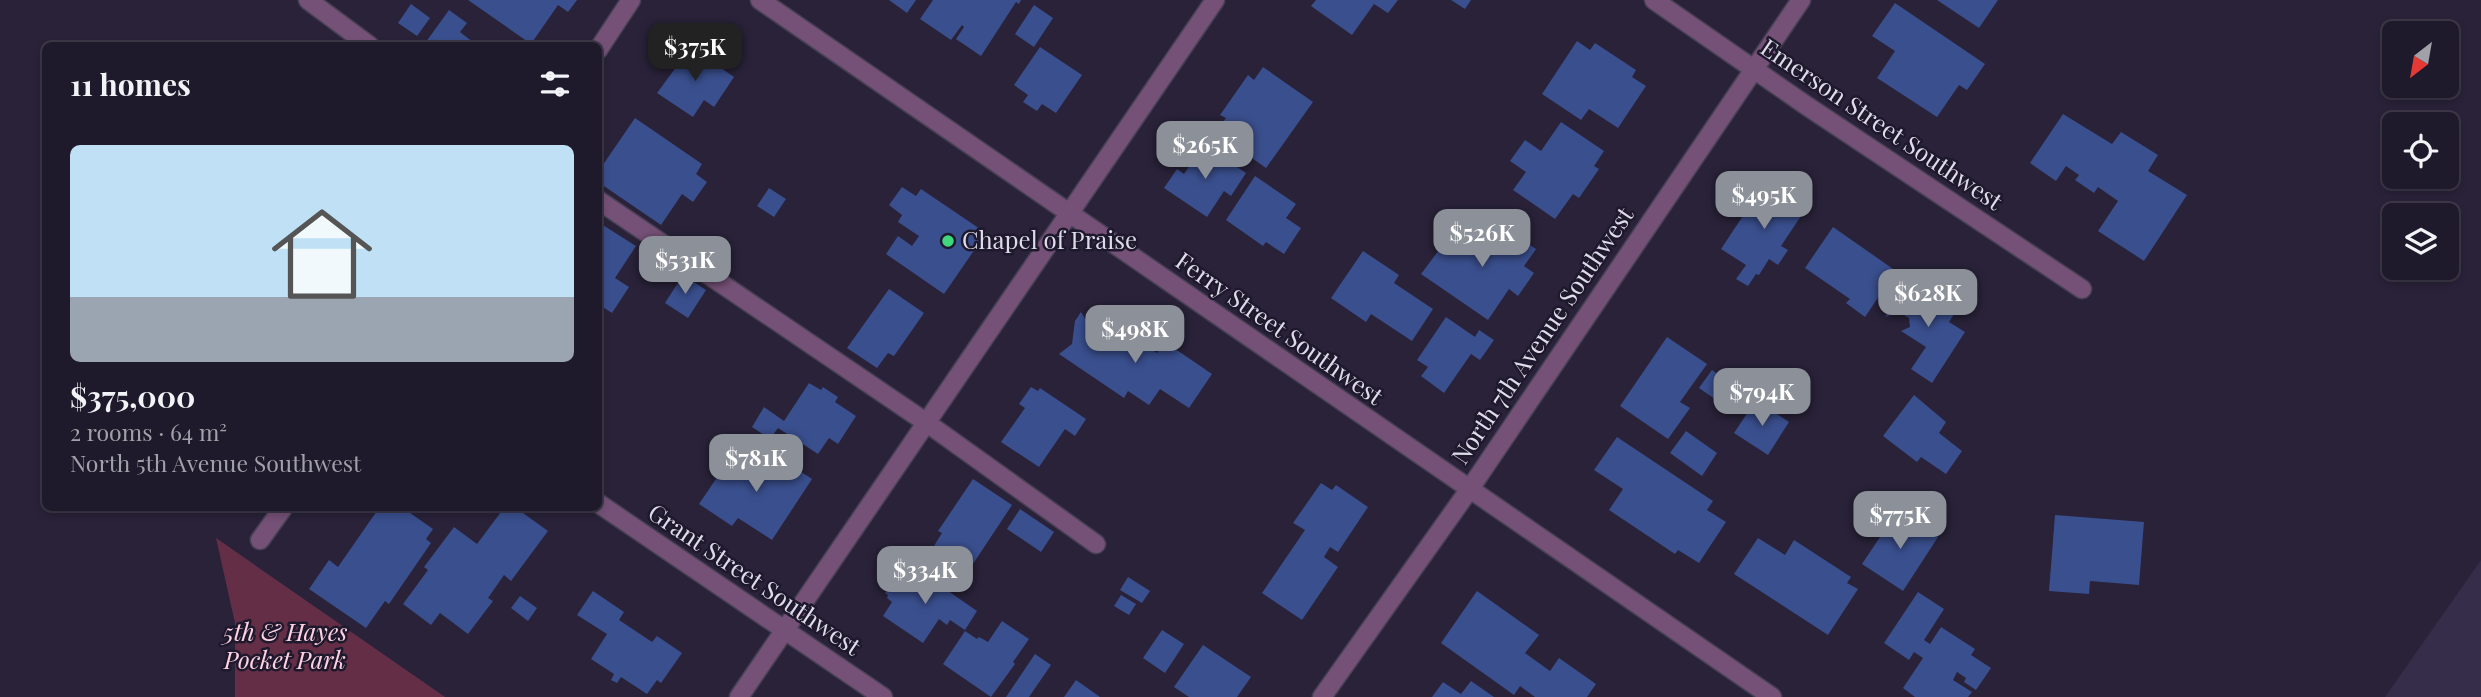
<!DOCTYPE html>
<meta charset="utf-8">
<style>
:root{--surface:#1f1a2b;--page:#2c2737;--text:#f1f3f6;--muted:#a1a1a9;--line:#3c3847;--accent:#8c9099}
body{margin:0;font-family:"Playfair Display",serif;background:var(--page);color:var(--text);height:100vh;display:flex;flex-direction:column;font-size:26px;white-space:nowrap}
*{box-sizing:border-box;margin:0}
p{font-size:23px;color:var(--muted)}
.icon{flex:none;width:38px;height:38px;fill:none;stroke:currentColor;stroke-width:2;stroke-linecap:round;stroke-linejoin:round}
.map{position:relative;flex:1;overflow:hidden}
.side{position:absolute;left:42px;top:42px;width:560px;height:469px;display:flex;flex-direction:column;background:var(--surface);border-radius:10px;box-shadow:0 4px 10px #0003,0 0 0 2px var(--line)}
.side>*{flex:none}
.needle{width:46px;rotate:211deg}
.fabs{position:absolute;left:2382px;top:21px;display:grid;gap:14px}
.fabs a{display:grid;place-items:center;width:77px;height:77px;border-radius:10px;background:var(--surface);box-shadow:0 4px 10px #0003,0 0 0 2px var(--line);font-size:35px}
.price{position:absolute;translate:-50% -60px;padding:0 16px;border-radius:14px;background:var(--accent);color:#fff;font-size:23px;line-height:46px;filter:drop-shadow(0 2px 4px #0008)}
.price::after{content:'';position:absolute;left:50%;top:42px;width:21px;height:16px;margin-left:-10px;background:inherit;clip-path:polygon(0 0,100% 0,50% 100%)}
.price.on{background:#222;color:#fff}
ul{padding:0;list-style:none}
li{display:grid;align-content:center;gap:14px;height:371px;padding:0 28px}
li+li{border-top:2px solid var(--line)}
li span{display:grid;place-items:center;height:217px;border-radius:10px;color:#555}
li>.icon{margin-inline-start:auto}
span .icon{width:126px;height:126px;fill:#fffc;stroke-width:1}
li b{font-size:30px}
h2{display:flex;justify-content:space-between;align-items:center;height:84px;padding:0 28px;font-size:30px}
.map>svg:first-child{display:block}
.built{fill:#352d49}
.green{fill:#642f46}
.building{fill:#3a4f8e}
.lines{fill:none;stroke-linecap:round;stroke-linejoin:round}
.service-casing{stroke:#464055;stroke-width:21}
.minor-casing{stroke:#464055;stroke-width:21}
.tertiary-casing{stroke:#464055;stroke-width:21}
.service{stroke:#755077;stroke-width:18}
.minor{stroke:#755077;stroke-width:18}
.tertiary{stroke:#755077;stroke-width:18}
.poi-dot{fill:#40d77c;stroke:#1f192e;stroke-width:2.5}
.labels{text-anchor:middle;stroke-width:5;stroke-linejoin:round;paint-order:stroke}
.street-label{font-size:24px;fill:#dedbea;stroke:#1f192e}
.poi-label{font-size:24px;fill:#dedbea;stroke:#1f192e;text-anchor:start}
.park-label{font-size:24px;font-style:italic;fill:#ffd2e2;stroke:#1f192e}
</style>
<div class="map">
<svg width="2481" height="697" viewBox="0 0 2481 697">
<rect width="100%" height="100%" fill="#292239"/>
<path class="built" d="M2481 560V697H2385Z"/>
<path class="green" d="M216 538 445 697H235V623Z"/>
<g class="building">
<path d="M468 0H577L568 12 558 5 531 44Z"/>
<path d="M889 0H916L907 13Z"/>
<path d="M933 0H1021L1019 4 1016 2 981 56 956 39 964 27 962 25 951 40 920 19Z"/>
<path d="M1316 0H1398L1388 13 1374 4 1352 35 1311 6Z"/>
<path d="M1451 0H1471L1465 9Z"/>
<path d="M1937 0H1998L1979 28Z"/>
<path d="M1895 3 1985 64 1967 90 1959 85 1937 117 1877 78 1895 51 1872 36Z"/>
<path d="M411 4 430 18 417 36 398 23Z"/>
<path d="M1034 5 1053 18 1034 47 1015 34Z"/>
<path d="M449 10 467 23 460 32 478 46H423Z"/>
<path d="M1577 41 1590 50 1595 43 1636 70 1632 77 1646 86 1618 128 1589 109 1581 120 1542 94Z"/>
<path d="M691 47 734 77 714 107 704 100 693 117 657 93Z"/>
<path d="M1040 47 1082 75 1056 113 1042 104 1037 111 1023 102 1028 95 1014 85Z"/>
<path d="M1263 67 1313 102 1266 168 1215 132 1226 118 1220 115 1248 75 1254 80Z"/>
<path d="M2063 114 2112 144 2121 132 2158 155 2148 171 2187 195 2144 261 2098 231 2118 201 2098 187 2094 193 2075 180 2079 175 2066 166 2056 181 2030 163Z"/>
<path d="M635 118 702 164 696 174 707 182 693 202 682 194 661 225 598 182V172Z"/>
<path d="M1561 122 1604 151 1594 166 1599 169 1579 198 1573 194 1555 219 1513 190 1526 172 1510 161 1525 140 1541 151Z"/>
<path d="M1204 145 1246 173 1231 196 1224 191 1207 217 1164 188 1177 169 1184 174Z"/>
<path d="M1255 176 1296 204 1286 218 1301 228 1284 254 1266 242 1263 246 1226 220Z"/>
<path d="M1766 181 1807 207 1781 246 1788 250 1778 265 1769 259 1759 275 1756 274 1748 286 1736 279 1746 265 1721 249Z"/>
<path d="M902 187 916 196 921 189 986 233 944 294 886 254 898 236 912 246 919 236 898 222 902 215 889 205Z"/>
<path d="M769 188 786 199 774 217 757 206Z"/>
<path d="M1493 220 1536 249 1524 266 1534 273 1518 296 1509 289 1488 320 1421 274 1451 234 1474 249Z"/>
<path d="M598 222 636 246 615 278 629 287 612 313 598 304Z"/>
<path d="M1833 227 1896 271 1865 317 1846 303 1850 299 1805 268Z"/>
<path d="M1363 251 1399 275 1394 283 1433 309 1412 341 1371 314 1366 322 1331 298Z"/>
<path d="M683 275 706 290 688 318 665 303Z"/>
<path d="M1908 282 1923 293 1925 290 1956 311 1949 322 1965 332 1932 383 1911 369 1926 347 1901 331 1910 327 1909 318 1899 312 1885 317Z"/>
<path d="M889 289 924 313 894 356 888 353 877 368 847 348Z"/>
<path d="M1081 312 1092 330 1107 337 1121 330 1157 353 1165 342 1212 374 1189 408 1160 389 1149 405 1128 391 1124 398 1059 354 1072 344 1075 321Z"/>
<path d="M1446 317 1475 337 1479 330 1494 340 1480 360 1471 354 1444 393 1421 376 1428 367 1417 360Z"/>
<path d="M1667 337 1707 364 1680 402 1690 408 1668 439 1620 406Z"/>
<path d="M1712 370 1735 387 1722 404 1699 388Z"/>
<path d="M809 383 821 390 823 387 838 397 835 402 856 416 838 444 829 438 818 454 778 428 770 439 752 427 764 407 784 421Z"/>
<path d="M1031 387 1038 391 1040 388 1086 419 1075 436 1065 429 1039 467 1001 442 1025 408 1019 404Z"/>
<path d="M1914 395 1946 422 1939 433 1962 451 1946 474 1921 457 1917 462 1883 436Z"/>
<path d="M1756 400 1789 422 1768 455 1734 433Z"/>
<path d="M1686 431 1717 453 1702 476 1670 453Z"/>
<path d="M1617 437 1713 501 1707 510 1726 522 1699 563 1678 550 1675 554 1609 510 1623 489 1594 470Z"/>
<path d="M739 453 767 472 777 456 812 479 772 540 738 518 732 526 699 504 720 473 724 475Z"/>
<path d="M973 479 1012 505 969 570 934 546 942 533 938 531Z"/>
<path d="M1321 483 1332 490 1336 485 1368 507 1338 552 1330 547 1324 557 1338 567 1302 620 1262 593 1305 530 1293 523Z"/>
<path d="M379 508H403L433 529 426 539 431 543 389 604 385 601 366 628 309 589 329 560 338 567Z"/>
<path d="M504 508H516L548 531 511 581 504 575 488 598 493 601 468 634 440 613 431 625 403 604 428 570 424 567 454 527 477 544Z"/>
<path d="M1020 509 1054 532 1041 552 1007 529Z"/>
<path d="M1898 510 1938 537 1903 591 1862 564Z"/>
<path d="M2055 515 2144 522 2139 585 2090 581 2089 594 2049 591Z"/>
<path d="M1758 538 1785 555 1794 540 1851 577 1847 583 1858 589 1828 635 1734 574Z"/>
<path d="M915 568 977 611 965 630 950 620 947 625 939 619 923 643 883 616 892 602 887 598 888 595 885 593 894 581 897 583 899 580 904 584Z"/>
<path d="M1128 577 1150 591 1142 603 1120 590Z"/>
<path d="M593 591 624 612 619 620 652 642 657 636 682 653 661 683 657 680 647 694 621 677 617 683 611 680 614 674 591 659 607 634 577 615Z"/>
<path d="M1477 591 1539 635 1525 653 1550 671 1559 658 1596 684 1587 697H1535L1520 686 1514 695 1441 643Z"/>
<path d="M1918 592 1944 609 1924 640 1930 644 1941 627 1975 649 1971 655 1991 668 1976 690 1964 682 1966 678 1957 672 1953 680 1972 692 1968 697H1915L1903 688 1923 658 1914 652 1909 660 1884 643Z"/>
<path d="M1121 595 1136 604 1129 615 1114 606Z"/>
<path d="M520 596 537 608 528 621 511 608Z"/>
<path d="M1002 621 1029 639 1013 662 1015 664 991 697 943 664 965 631 977 639 979 637 988 642Z"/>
<path d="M1162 630 1184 644 1165 673 1143 658Z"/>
<path d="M1203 645 1251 677 1237 697H1189L1174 687Z"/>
<path d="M1035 654 1051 665 1029 697H1006Z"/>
<path d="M1076 680 1100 697H1064Z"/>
<path d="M1471 681 1494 697H1432L1443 682 1461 694Z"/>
</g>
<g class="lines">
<defs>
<g id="service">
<path d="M308 0 370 46"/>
<path d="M598 200 927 423 1096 544"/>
</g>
<g id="minor">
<path d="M760 0 1772 697"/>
<path d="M1654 0 1807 106 2082 289"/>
<path d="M598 50 631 0"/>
<path d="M598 503 883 697"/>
<path d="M260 540 283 508"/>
<path d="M739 697 1215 0"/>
</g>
<path id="tertiary" d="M1322 697 1469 490 1801 0"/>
</defs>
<use href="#service" class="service-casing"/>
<use href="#minor" class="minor-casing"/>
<use href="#tertiary" class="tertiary-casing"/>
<use href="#service" class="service"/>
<use href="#minor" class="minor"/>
<use href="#tertiary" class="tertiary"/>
</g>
<circle class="poi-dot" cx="948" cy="241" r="7"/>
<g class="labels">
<g class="street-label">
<text transform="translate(1881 125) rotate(34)" y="8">Emerson Street Southwest</text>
<text transform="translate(1279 329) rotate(35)" y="8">Ferry Street Southwest</text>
<text transform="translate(1543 336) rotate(-56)" y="8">North 7th Avenue Southwest</text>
<text transform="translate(754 580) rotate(34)" y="8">Grant Street Southwest</text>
</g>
<g class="poi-label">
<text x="962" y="249">Chapel of Praise</text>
</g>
<g class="park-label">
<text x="285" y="641">5th &amp; Hayes<tspan x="285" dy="28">Pocket Park</tspan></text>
</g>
</g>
</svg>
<div class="fabs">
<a><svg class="needle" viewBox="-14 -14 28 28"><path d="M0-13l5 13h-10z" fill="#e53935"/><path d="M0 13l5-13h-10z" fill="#a1a1a9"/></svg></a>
<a><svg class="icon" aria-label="locate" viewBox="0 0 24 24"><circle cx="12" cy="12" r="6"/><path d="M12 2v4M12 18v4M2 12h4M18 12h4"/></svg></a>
<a><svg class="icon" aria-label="layers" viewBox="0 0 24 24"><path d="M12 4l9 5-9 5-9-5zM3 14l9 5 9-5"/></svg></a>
</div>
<b class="price on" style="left:695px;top:83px">$375K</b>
<b class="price" style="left:1205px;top:181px">$265K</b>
<b class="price" style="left:1764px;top:231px">$495K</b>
<b class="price" style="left:1482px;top:269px">$526K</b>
<b class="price" style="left:685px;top:296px">$531K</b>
<b class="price" style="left:1928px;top:329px">$628K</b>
<b class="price" style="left:1135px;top:365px">$498K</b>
<b class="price" style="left:1762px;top:428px">$794K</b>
<b class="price" style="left:756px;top:494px">$781K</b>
<b class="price" style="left:1900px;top:551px">$775K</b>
<b class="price" style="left:925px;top:606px">$334K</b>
<section class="side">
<h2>11 homes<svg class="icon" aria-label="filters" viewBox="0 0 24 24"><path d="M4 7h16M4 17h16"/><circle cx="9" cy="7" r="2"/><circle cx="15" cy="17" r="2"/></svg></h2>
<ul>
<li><span style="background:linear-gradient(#bfe0f5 70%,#9aa5b1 0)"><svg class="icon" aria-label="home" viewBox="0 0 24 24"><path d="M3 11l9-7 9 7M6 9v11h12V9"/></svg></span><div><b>$375,000</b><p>2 rooms · 64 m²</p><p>North 5th Avenue Southwest</p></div></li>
</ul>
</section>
</div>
